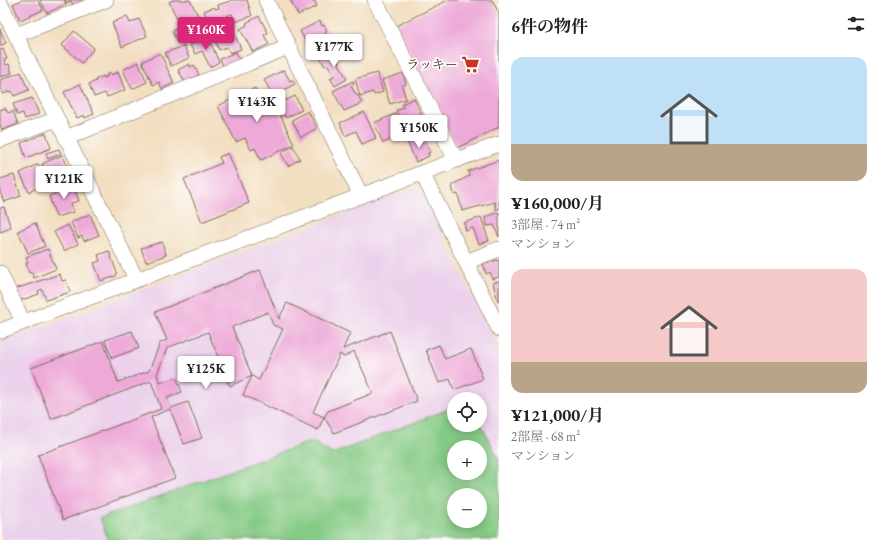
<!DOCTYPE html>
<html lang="ja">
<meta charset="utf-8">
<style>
:root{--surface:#fff;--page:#f2f2f2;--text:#222;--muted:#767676;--accent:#db2777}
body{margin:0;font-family:"EB Garamond","Noto Serif JP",serif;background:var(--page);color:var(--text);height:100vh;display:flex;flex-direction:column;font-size:15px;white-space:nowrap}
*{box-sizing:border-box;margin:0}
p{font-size:13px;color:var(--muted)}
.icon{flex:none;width:22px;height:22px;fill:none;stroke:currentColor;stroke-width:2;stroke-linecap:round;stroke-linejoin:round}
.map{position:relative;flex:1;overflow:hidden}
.panel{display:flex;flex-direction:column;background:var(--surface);width:380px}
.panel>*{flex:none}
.buttons{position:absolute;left:447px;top:392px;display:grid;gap:8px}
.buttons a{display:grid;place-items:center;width:40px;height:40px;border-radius:50%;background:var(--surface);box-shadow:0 2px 10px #0003;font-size:20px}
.price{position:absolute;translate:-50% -34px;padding:0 9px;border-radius:4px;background:#fff;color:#222;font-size:13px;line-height:26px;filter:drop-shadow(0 1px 2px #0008)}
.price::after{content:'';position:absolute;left:50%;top:24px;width:12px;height:9px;margin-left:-6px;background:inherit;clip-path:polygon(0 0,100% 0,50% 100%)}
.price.selected{background:var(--accent);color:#fff}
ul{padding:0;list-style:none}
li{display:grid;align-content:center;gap:8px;height:212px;padding:0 12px}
li span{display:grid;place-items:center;height:124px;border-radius:12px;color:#555}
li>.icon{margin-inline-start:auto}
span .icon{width:72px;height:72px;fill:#fffc;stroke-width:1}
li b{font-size:17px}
h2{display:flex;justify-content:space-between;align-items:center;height:48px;padding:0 12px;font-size:17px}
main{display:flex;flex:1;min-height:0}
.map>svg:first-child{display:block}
.built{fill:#ebd1eb;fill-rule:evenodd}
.green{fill:#85ca85;stroke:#607a52;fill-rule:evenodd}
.building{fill:#eda9d8}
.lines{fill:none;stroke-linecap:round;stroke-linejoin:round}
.minor-casing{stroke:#7b6957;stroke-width:16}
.minor{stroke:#fff;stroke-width:15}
.labels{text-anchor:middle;stroke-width:3.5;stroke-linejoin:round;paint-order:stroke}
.poi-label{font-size:13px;fill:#3b2a1e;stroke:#fdfcf7;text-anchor:end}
</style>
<main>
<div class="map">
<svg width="499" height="540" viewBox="0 0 499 540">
<rect width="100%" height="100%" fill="#fdfcf7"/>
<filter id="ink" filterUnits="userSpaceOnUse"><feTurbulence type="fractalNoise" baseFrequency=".025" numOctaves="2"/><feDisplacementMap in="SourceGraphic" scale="8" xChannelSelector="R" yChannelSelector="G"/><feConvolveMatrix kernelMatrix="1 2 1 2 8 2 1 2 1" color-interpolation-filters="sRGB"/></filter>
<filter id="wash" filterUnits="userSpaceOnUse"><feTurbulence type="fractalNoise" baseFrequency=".012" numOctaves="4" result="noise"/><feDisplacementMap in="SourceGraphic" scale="16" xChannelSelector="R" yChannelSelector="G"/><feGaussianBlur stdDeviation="0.9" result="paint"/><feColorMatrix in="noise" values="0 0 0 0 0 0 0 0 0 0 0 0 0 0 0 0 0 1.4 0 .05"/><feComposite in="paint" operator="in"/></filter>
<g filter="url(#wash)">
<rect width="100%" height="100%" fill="#f2dec0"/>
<path class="built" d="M414 188 420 190 499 350V540H3L0 532V343ZM454 399H480V425H454ZM454 447H480V473H454ZM454 495H480V521H454Z"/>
<path class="green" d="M454 407V425H480V422L499 460V540H108L100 518 312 441 332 454ZM454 447H480V473H454ZM454 495H480V521H454Z"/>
<g id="blocks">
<g class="building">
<path d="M22 0H38L43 10 20 20 13 4Z"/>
<path d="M40 0H64L66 4 47 13Z"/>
<path d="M65 0H81L83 3 74 7 71 1 66 3Z"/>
<path d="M173 0H190L203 25 185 34 187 38 178 43 172 31 179 28 180 24 169 2Z"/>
<path d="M233 0H247L252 16 235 22 232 14 227 16 230 24 211 30 204 11 214 7 215 9 219 8 218 5Z"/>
<path d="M290 0H314L317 6 298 15Z"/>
<path d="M448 0H492L499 13V127L457 148 396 26Z"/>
<path d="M127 16 130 23 139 19 147 36 122 47 112 23Z"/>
<path d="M259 16 268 33 264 35 269 44 253 52 240 29 247 25 246 23Z"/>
<path d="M320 21 322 26 324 25 327 31 325 32 327 36 323 40 324 43 310 50 300 31Z"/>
<path d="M232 28 241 49 230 53 227 47 219 50 213 36Z"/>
<path d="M0 29 6 43 0 46Z"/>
<path d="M74 31 94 48 82 63 62 45Z"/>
<path d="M208 37 219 62 210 67 202 51 195 54 190 45Z"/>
<path d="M184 46 189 58 171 66 165 53Z"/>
<path d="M3 49 7 59 4 60 6 65 9 64 12 73 0 77V50Z"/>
<path d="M332 50 347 79 335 86 330 78 334 76 328 65 325 66 319 57Z"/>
<path d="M236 52 240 62 224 68 220 59Z"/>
<path d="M160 53 174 83 162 89 159 82 153 85 142 62Z"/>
<path d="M138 62 147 82 132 89 123 70Z"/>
<path d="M189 64 190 67 194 65 199 75 185 82 178 70Z"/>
<path d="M284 70 290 81 293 80 295 84 273 96 264 80Z"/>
<path d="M21 72 26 85H27L29 90 14 96 12 91 3 94 0 85V80Z"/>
<path d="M118 72 125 90 107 97 105 93 94 97 89 84 96 81V79L104 76V78L107 77 106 75 111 73V75Z"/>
<path d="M377 73 383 92 374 95 373 92 360 96 355 79Z"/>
<path d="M403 73 406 84 402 86 406 99 390 104 382 80Z"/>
<path d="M353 81 354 84 351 86 356 95H358L362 103 344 111 333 91Z"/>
<path d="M80 84 94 114 85 118 84 115 77 118 64 92Z"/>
<path d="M255 88 261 101 271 96 294 144 261 160 255 148 251 150 245 138 236 142 218 106Z"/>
<path d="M295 96 302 110 287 117H285L278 104Z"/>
<path d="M32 98 39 114 25 119 23 113 17 115 13 104Z"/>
<path d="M414 98 423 118 404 128 396 111 403 108 402 104Z"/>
<path d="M5 108 8 113 13 111 18 124 2 130 0 124V110Z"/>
<path d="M308 111 317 128 301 137 292 120Z"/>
<path d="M364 112 376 138 362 144 356 131 345 136 340 123Z"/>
<path d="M395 114 404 134 383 143 374 123Z"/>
<path d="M46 133 51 148 26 158 21 143Z"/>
<path d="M423 137 430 152 428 153 429 156 416 162 408 143Z"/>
<path d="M293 146 300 159 288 166 281 153Z"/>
<path d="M59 149 61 154 48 159 46 153Z"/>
<path d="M228 153 249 203 202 222 184 179 222 163 219 157Z"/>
<path d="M63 155 68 169 47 177 42 164Z"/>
<path d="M499 160V209L496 210 495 202 462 211 458 194 454 195 452 185 469 176 468 171Z"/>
<path d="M38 164 46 177 39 180 42 185 29 192 20 173Z"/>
<path d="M14 175 21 196 4 202 0 192V179Z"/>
<path d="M72 181 79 201 71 203 74 212 56 217 49 196 65 190 63 185Z"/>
<path d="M4 207 11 228 0 232V208Z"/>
<path d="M499 212V237L494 225 487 226 485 217Z"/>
<path d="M90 214 99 235 84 241 82 236 78 238 71 222Z"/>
<path d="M481 217 489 241 479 244 473 228 466 231 464 223Z"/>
<path d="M35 223 45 246 28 253 18 231Z"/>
<path d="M68 225 78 244 64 251 54 232Z"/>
<path d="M162 242 166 255 146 262 141 248Z"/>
<path d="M48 249 56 269 34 278 32 272 29 273 26 263H28L26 257Z"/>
<path d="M109 251 117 273 116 276 101 281 94 263 100 261 98 255Z"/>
<path d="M499 260V277L492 279 490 272 486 274 483 263Z"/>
<path d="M260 270 279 319 287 303 350 333 343 349 390 331 417 401 334 433 324 417 328 411 373 393 354 351 344 357 340 354 313 412 324 417 318 430 243 395 252 376 259 380 283 329 273 325 268 312 232 327 252 376 230 386 208 332 167 348 157 375 160 383 176 377 182 392 167 398 171 408 188 402 202 438 184 444 170 409 151 417 175 478 63 520 38 455 161 409 151 381 51 419 31 368 103 341 118 382 149 371 160 343 167 340 155 312Z"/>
<path d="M60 274 62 281 66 280 70 292 46 300 42 289 38 291 39 294 19 301 15 289Z"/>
<path d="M499 281V300L498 301 493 283Z"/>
<path d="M132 331 139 348 112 358 105 340Z"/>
<path d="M439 345 445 359 471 349 483 379 454 390 450 379 439 383 426 350Z"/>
</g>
</g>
</g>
<g filter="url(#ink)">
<use href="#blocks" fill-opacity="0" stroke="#7b6957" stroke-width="1"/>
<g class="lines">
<defs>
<g id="minor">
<path d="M266 0 361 196"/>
<path d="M375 0 456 160"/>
<path d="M0 3 136 279"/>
<path d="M16 35 106 0"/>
<path d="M66 138 288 47"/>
<path d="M0 140 57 119"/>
<path d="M422 173 499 329"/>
<path d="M466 262 499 249"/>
<path d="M0 273 23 322"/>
<path d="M0 331 499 144"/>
</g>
</defs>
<use href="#minor" class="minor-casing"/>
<use href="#minor" class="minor"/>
</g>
</g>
<defs>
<symbol id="supermarket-bare" viewBox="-9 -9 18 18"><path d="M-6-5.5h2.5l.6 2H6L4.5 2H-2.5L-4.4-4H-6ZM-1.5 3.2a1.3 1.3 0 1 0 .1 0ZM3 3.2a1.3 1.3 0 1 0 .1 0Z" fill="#c8321e" stroke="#fdfcf7" stroke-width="2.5" paint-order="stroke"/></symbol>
</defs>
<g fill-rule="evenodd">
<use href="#supermarket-bare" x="458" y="52" width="25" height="25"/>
</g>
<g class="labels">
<g class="poi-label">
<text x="458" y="69">ラッキー</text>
</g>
</g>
</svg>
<div class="buttons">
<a><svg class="icon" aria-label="locate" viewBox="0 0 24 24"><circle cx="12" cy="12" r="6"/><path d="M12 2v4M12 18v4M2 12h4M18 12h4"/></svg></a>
<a>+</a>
<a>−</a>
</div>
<b class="price selected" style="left:206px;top:51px">¥160K</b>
<b class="price" style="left:334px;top:68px">¥177K</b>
<b class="price" style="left:257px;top:123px">¥143K</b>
<b class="price" style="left:419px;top:149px">¥150K</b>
<b class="price" style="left:64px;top:200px">¥121K</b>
<b class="price" style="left:206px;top:390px">¥125K</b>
</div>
<section class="panel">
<h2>6件の物件<svg class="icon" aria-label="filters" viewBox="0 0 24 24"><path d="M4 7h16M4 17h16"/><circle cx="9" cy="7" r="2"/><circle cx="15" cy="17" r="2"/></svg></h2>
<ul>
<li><span style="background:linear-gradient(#bfe0f5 70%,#b9a48a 0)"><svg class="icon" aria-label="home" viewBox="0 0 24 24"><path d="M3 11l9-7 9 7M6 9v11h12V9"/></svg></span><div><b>¥160,000/月</b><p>3部屋 · 74 m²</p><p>マンション</p></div></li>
<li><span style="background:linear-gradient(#f6c9c9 75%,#b9a48a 0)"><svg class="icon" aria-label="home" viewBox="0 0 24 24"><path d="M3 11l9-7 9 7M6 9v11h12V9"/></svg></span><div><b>¥121,000/月</b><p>2部屋 · 68 m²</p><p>マンション</p></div></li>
</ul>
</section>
</main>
